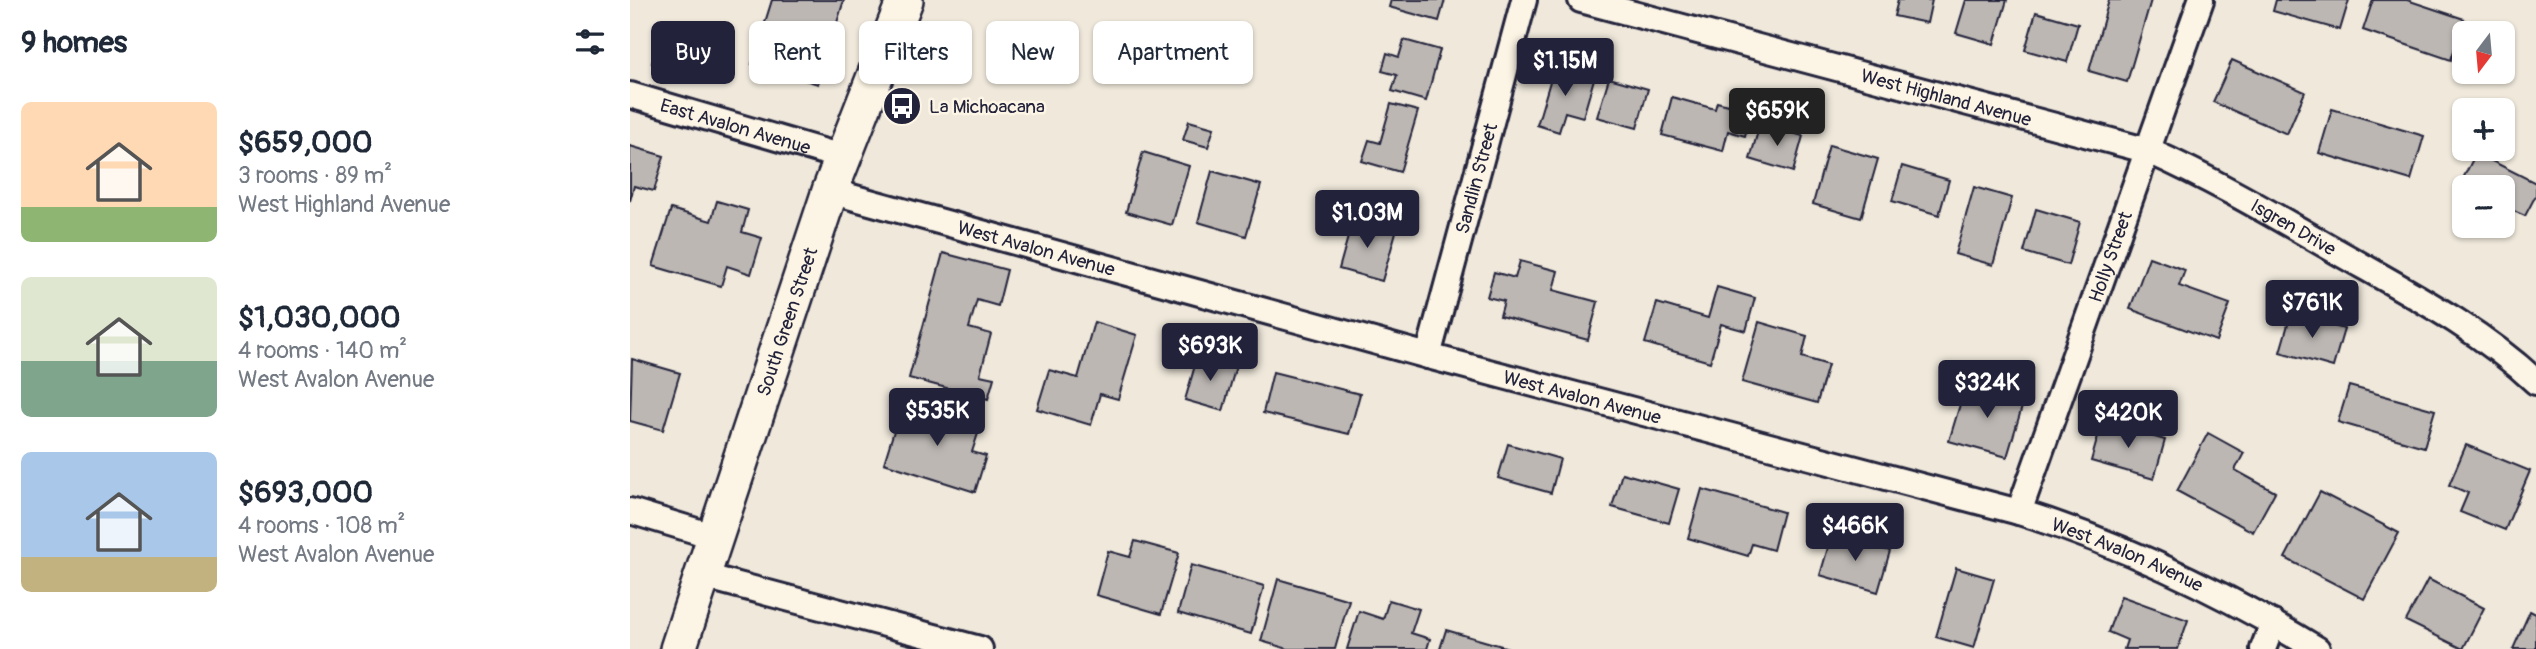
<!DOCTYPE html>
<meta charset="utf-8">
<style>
:root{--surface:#fff;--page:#f6f6f7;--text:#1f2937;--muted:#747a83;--accent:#22223b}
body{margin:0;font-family:Pangolin,sans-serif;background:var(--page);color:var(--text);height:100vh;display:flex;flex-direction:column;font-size:26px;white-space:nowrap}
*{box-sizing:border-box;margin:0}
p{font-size:23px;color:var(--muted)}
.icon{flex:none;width:38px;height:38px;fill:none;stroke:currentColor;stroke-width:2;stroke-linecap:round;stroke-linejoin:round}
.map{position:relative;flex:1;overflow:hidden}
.sheet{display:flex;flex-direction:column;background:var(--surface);width:630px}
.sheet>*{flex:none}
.guide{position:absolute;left:21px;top:21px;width:665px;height:63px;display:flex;gap:14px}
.needle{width:46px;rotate:196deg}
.fabs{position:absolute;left:1822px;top:21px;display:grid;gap:14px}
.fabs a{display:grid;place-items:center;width:63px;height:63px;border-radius:10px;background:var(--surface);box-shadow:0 2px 5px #0004;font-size:35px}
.price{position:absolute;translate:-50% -60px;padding:0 16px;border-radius:7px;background:var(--accent);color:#fff;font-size:23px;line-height:46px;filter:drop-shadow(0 2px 4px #0008)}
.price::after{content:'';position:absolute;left:50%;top:42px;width:21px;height:16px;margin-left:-10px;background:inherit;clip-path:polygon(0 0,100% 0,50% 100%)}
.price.on{background:#222;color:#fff}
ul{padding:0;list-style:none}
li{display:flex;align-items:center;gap:21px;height:175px;padding:0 21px}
li span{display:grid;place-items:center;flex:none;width:196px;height:140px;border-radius:10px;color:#555}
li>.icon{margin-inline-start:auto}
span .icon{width:84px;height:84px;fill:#fffc;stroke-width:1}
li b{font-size:30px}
h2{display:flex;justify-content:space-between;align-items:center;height:84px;padding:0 21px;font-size:30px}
.chip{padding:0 24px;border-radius:10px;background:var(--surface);box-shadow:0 2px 5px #0004;font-size:24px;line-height:63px}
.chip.on{background:var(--accent);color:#fff}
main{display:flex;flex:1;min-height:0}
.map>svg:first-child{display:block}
.building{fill:#bcb7b3;stroke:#22223b;stroke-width:2}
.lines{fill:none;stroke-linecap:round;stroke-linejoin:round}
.street-casing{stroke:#22223b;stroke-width:30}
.secondary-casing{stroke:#22223b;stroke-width:40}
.street{stroke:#fcf5e5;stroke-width:24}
.secondary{stroke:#fcf5e5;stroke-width:35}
.labels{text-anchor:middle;stroke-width:5;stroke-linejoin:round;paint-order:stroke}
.street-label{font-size:19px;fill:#22223b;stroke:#fcf5e5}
.poi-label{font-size:19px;fill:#22223b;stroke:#fcf5e5;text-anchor:start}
</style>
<main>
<section class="sheet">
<h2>9 homes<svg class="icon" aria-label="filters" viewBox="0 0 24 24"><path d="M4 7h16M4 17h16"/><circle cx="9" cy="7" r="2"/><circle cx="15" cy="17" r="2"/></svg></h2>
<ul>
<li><span style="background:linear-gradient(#ffd9b3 75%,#8fb573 0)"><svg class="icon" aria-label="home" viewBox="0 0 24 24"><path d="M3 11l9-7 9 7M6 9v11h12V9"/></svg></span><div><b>$659,000</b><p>3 rooms · 89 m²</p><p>West Highland Avenue</p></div></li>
<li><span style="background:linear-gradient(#dfe7d0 60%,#7fa58c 0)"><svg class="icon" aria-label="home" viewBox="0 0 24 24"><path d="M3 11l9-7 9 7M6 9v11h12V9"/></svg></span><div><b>$1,030,000</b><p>4 rooms · 140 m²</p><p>West Avalon Avenue</p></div></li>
<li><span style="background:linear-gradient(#a9c7e8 75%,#c2b280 0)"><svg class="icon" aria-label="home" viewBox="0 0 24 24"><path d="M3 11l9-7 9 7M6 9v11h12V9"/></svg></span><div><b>$693,000</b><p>4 rooms · 108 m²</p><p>West Avalon Avenue</p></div></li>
</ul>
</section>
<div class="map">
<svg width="1906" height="649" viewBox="0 0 1906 649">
<rect width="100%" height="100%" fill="#efe8db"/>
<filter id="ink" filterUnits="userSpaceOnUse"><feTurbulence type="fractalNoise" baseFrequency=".0143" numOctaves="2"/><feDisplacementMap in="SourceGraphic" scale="14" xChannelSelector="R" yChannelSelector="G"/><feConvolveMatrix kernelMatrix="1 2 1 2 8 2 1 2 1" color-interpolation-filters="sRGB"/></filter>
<g filter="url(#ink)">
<g class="building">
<path d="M142 0H214L188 84 122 64Z"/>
<path d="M761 0H815L809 21 759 7Z"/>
<path d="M1268 0H1302L1297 23 1264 16Z"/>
<path d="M1336 0H1377L1364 44 1326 33Z"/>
<path d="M1479 0H1521L1497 82 1459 71Z"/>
<path d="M1646 0H1719L1710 30 1643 11Z"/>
<path d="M1743 0H1777L1834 19 1821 60 1733 30Z"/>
<path d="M1406 12 1448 24 1437 62 1395 50Z"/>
<path d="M34 22 86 37 74 78 22 63Z"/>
<path d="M774 40 810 50 796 101 762 91 767 75 752 71 757 53 769 57Z"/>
<path d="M1602 60 1675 92 1657 134 1583 102Z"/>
<path d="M924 68 964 79 953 117 935 112 929 132 907 125Z"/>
<path d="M979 78 1018 89 1007 128 967 117Z"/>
<path d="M1042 97 1085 109 1087 102 1121 111 1115 136 1098 131 1093 151 1032 135Z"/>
<path d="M761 104 788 111 770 172 732 161 739 140 750 143Z"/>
<path d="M1702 109 1794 136 1781 180 1689 153Z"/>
<path d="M559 121 584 128 578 147 553 140Z"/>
<path d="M1130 124 1173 136 1163 172 1120 159Z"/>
<path d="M1199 145 1248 159 1231 218 1183 204Z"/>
<path d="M0 146 34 156 24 191 4 186 0 201Z"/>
<path d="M513 152 559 166 542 225 496 212Z"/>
<path d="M1846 153 1906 183V195L1895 216 1877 208 1872 217V187H1834V199L1825 194Z"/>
<path d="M1272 166 1319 180 1309 215 1262 201Z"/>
<path d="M582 171 631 185 616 236 568 222Z"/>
<path d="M1344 187 1382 198 1363 265 1325 254Z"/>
<path d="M87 201 118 210 112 232 132 238 121 274 97 266 91 286 23 266 41 209 81 221Z"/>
<path d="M1406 209 1450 222 1438 265 1394 252Z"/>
<path d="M723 219 766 232 752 281 709 269Z"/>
<path d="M313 253 377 270 368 306 347 300 339 328 361 334 350 375 364 378 358 399 279 378Z"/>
<path d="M1519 257 1555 270 1549 286 1600 304 1586 341 1500 309Z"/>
<path d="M890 261 928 271 923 290 968 302 958 340 870 316 874 301 857 297 864 272 885 278Z"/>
<path d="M1087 287 1125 298 1116 331 1091 324 1080 362 1015 343 1027 303 1078 318Z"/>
<path d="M1661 314 1714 329 1703 367 1650 352Z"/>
<path d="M464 322 507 335 488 399 470 394 461 425 407 409 419 370 448 378Z"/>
<path d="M1129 322 1177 336 1172 357 1198 365 1187 403 1112 382Z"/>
<path d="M568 355 606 366 593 411 555 400Z"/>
<path d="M2 359 50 373 33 430 0 421Z"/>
<path d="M643 372 730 394 719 434 633 413Z"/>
<path d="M1360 377 1383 384 1377 403 1392 407 1377 457 1319 441 1334 391 1355 397Z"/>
<path d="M1719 386 1805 410 1794 447 1708 422Z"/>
<path d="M272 405 324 421 326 413 352 421 342 452 356 456 345 492 254 463Z"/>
<path d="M1472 422 1535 440 1524 479 1461 461Z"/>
<path d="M1578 433 1614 453 1605 470 1645 492 1623 532 1547 491Z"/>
<path d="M878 444 930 459 921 493 868 478Z"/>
<path d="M1836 445 1900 471 1875 530 1830 512 1838 493 1819 485Z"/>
<path d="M992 473 1049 489 1039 523 982 507Z"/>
<path d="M1072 489 1153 512 1143 550 1122 544 1118 556 1058 538Z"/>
<path d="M1690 492 1769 533 1734 599 1655 558Z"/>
<path d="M1202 534 1260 551 1248 592 1190 575Z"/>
<path d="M505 541 549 553 531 614 466 595 478 551 500 557Z"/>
<path d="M561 565 634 586 621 634 548 613Z"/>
<path d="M1326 568 1364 579 1344 648 1306 637Z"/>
<path d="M648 579 719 600 705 649H658L631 641Z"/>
<path d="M1798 579 1854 608 1833 649 1776 621Z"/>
<path d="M1491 596 1558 620 1548 649H1494L1497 640 1478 632Z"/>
<path d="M759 600 789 609 781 633 800 639 797 649H717L729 611 753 619Z"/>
<path d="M1900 611 1906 614V649H1883Z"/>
<path d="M816 630 882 649H810Z"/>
</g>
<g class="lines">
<defs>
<g id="street">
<path id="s1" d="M951 0 1519 151C1584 180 1645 216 1706 251 1776 291 1847 327 1906 382"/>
<path id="s2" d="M0 95 212 157"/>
<path id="s3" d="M200 191 798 356 1389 512C1495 545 1592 592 1687 649"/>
<path id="s4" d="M798 356 894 0"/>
<path d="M0 511 86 537"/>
<path id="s5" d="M1389 512 1571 0"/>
<path d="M74 576 350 649"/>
<path d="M1633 649 1643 623"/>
</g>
<g id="secondary">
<path id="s6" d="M48 649 200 191 275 0"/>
</g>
</defs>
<use href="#street" class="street-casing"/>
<use href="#secondary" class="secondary-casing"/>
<use href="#street" class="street"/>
<use href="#secondary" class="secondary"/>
</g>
</g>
<defs>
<symbol id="bus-disc" viewBox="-11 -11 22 22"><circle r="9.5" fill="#22223b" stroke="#fcf5e5"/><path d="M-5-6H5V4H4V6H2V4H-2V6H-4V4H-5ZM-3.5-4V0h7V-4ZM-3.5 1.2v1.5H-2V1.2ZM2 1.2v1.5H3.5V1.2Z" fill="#fff"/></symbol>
</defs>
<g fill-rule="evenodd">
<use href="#bus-disc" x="250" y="84" width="44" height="44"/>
</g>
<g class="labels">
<g class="street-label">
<text dy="7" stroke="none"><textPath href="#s1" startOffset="378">West Highland Avenue</textPath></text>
<text dy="7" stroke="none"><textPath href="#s2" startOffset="110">East Avalon Avenue</textPath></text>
<text dy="7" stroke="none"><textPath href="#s4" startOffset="184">Sandlin Street</textPath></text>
<text dy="7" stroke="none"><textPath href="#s1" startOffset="751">Isgren Drive</textPath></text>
<text dy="7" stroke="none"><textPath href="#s3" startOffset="214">West Avalon Avenue</textPath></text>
<text dy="7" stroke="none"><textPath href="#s5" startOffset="271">Holly Street</textPath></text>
<text dy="7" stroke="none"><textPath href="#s6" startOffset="345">South Green Street</textPath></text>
<text dy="7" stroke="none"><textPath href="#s3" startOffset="780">West Avalon Avenue</textPath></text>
<text dy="7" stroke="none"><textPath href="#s3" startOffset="1348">West Avalon Avenue</textPath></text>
</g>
<g class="poi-label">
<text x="299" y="113">La Michoacana</text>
</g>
</g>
</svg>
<div class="fabs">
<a><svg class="needle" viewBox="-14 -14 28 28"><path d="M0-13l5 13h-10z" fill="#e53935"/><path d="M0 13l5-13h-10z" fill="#747a83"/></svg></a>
<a>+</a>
<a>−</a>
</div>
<b class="price" style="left:935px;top:98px">$1.15M</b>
<b class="price on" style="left:1147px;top:148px">$659K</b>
<b class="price" style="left:737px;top:250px">$1.03M</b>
<b class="price" style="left:1682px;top:340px">$761K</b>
<b class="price" style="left:580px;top:383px">$693K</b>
<b class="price" style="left:1357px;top:420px">$324K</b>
<b class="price" style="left:307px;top:448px">$535K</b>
<b class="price" style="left:1498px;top:450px">$420K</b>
<b class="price" style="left:1225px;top:563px">$466K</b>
<div class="guide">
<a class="chip on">Buy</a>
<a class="chip">Rent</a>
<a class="chip">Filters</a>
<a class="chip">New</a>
<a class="chip">Apartment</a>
</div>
</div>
</main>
